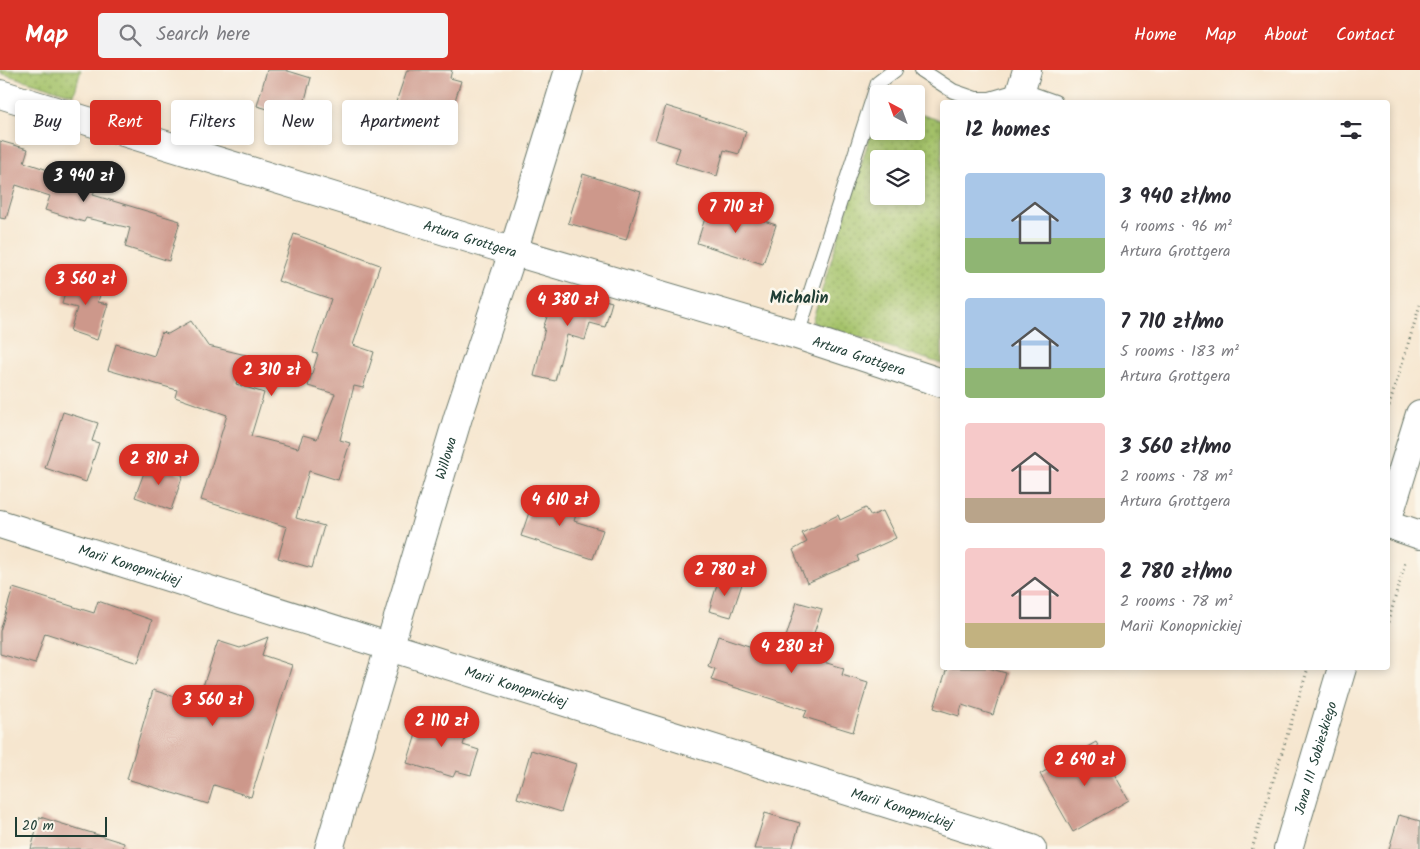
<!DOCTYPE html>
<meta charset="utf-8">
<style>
:root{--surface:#fff;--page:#f2f2f3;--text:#2b2b33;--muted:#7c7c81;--accent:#d93025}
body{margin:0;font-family:Kalam,sans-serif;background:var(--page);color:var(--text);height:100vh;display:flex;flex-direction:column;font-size:19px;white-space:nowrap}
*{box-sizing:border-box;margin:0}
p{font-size:16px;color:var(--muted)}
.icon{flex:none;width:28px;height:28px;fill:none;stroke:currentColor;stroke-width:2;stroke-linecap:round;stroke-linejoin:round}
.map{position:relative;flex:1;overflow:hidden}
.drawer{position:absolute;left:940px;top:30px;width:450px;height:570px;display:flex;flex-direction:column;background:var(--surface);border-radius:5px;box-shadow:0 2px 8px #0003}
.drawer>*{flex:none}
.guide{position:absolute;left:15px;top:30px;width:475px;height:45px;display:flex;gap:10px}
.needle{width:32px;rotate:319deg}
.controls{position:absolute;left:870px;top:15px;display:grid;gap:10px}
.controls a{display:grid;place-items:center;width:55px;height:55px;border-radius:5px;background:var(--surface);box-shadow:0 2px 8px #0003;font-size:25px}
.scale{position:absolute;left:15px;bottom:12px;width:92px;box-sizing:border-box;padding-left:5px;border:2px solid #1f3d34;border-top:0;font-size:14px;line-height:18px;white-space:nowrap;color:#1f3d34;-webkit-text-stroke:4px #fbf7ec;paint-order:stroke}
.price{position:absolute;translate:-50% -42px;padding:0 11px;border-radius:18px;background:var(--accent);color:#fff;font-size:16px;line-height:32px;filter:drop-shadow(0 1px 2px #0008)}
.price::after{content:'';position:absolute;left:50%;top:30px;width:15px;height:11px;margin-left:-8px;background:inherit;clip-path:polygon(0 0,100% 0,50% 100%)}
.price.on{background:#222;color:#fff}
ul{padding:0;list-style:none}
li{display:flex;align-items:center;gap:15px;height:125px;padding:0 25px}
li span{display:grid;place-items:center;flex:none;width:140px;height:100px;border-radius:5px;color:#555}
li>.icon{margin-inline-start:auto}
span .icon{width:60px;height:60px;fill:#fffc;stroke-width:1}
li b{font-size:21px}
h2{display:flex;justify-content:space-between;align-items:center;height:60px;padding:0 25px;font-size:21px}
.tag{padding:0 18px;border-radius:5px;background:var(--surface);box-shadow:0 2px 8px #0003;font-size:18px;line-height:45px}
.tag.on{background:var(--accent);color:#fff}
header{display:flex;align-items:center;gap:30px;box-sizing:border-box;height:70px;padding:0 25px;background:var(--accent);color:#fff}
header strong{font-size:24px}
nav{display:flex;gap:28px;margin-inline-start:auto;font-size:18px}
.search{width:350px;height:45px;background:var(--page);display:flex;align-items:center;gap:12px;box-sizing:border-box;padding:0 18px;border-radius:5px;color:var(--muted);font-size:19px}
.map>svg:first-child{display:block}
.green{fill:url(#green-dots);stroke:#62804f;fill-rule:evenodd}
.building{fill:#cd988b}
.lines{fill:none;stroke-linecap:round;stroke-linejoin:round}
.lane-casing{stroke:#6a786a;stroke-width:16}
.street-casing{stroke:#6a786a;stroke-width:30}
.path{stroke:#6a786a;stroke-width:3;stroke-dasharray:1 4;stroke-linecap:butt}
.lane{stroke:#fff;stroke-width:14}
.street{stroke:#fff;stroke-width:28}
.labels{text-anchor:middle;stroke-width:5;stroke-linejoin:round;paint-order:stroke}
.street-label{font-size:14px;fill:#1f3d34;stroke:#fbf7ec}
.quarter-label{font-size:16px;font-weight:bold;fill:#1f3d34;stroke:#fbf7ec}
</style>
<header>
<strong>Map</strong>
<div class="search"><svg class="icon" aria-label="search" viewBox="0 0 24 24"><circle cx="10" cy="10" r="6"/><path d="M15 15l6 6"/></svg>Search here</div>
<nav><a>Home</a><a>Map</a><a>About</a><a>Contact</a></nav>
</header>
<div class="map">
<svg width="1420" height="779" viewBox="0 0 1420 779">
<defs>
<pattern id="green-dots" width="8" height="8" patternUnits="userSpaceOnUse" patternTransform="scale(1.25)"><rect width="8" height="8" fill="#a5c36a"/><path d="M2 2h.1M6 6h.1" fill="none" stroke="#86a058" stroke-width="1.8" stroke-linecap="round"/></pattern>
</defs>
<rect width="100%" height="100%" fill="#fbf7ec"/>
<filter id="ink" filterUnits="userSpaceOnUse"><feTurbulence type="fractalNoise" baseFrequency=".02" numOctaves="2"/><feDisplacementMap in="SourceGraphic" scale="10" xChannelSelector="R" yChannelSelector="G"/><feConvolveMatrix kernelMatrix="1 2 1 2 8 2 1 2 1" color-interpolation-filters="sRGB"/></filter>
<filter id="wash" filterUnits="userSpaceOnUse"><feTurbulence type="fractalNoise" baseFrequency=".0096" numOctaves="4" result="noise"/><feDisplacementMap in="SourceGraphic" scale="20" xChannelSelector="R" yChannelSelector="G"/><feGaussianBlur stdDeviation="1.12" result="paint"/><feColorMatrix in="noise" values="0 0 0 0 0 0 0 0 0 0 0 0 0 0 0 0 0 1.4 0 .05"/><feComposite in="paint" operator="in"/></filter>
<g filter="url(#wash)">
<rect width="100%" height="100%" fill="#f6e6cf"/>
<g class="green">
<path d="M0 0H81L74 25 0 3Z"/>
<path d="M879 37V61H916V43L942 51V294L812 252ZM879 89H916V126H879Z"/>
</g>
<g id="blocks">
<g class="building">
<path d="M267 0H285L311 8 300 48 257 36Z"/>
<path d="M407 0H452L450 8 461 11 453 37 442 33 438 45 426 41 421 43 410 40 408 35 396 32Z"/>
<path d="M666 36 746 61 739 84 724 80 717 106 675 93 680 78 655 70Z"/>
<path d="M0 71 28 79 24 92 96 116 93 125 180 151 169 191 125 177 130 158 86 148 84 152 45 140 50 126 16 115 6 149 0 148Z"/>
<path d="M583 104 641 122 626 170 568 153Z"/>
<path d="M710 133 776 155 763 194 697 173Z"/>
<path d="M294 164 380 195 353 275 374 282 363 318 354 316 340 370 350 373 338 410 309 401 296 448 324 456 312 498 278 488 287 457 201 430 227 345 175 327 177 320 108 300 116 274 154 286 162 262 168 264 191 251 208 276 246 285 236 314 264 323 251 366 298 378 303 365 317 369 335 324 308 316 318 284 313 283 331 229 278 211Z"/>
<path d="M70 205 103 214 98 232 108 234 97 270 70 261 77 238 62 234Z"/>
<path d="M558 217 612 232 605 257 590 253 585 270 567 265 555 311 534 306 545 258H543Z"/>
<path d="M63 342 98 353 92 371 99 373 86 412 45 398Z"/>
<path d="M148 392 183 405 171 440 135 427Z"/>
<path d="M536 422 579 435 574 451 603 460 593 489 521 466Z"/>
<path d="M866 438 871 446 883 441 896 468 857 486 859 491 807 513 793 480 807 472 802 463 838 445 840 450Z"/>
<path d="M719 508 742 514 731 547 709 541Z"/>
<path d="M13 518 94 543 98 531 152 550 138 593 45 563 35 594 0 584V561Z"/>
<path d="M797 532 822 539 806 587 844 598 842 605 868 613 853 662 804 647 807 640 711 610 715 599 708 596 718 566 780 586Z"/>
<path d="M268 567 262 585 292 595 251 727 214 715 208 734 127 709 153 620 197 634 218 571 240 578Z"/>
<path d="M947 598H988L1006 603 993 645 962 635 959 646 934 638Z"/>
<path d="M422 645 468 659 463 675 479 680 471 705 456 701 453 707 407 693Z"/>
<path d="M1096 672 1129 730 1073 762 1040 704Z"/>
<path d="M531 680 576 694 561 742 517 728Z"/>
<path d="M765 743 800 753 792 779H754Z"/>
<path d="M1399 745 1420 751V779H1389Z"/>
<path d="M40 747 124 773 123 779H31Z"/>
</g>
</g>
</g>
<g filter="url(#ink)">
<use href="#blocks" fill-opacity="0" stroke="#6a786a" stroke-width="1"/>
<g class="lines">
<defs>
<g id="lane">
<path d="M921 0 953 21 976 29H990L1021 20 1055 32"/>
<path d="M797 265 878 13 895 0"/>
</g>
<g id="street">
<path d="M1021 20 1027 0"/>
<path id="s1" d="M0 24 491 175 797 265 942 313"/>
<path d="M1388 448 1420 344"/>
<path id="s2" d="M0 454 1032 779"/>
<path d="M1388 454 1420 465"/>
<path id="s3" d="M329 779 458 347 513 182 569 0"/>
<path id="s4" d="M1288 779 1342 598"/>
</g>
</defs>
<use href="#lane" class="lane-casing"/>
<use href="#street" class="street-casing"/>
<g class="path">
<path d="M1389 336 1420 235"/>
<path d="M1388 552 1406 490"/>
<path d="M1252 779 1308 598"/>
</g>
<use href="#lane" class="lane"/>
<use href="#street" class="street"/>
</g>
</g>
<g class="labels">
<g class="street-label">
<text dy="5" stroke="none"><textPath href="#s1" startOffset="492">Artura Grottgera</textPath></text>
<text dy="5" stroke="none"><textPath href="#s1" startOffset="898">Artura Grottgera</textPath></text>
<text dy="5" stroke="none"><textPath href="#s3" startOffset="408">Willowa</textPath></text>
<text dy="5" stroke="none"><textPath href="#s2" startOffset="136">Marii Konopnickiej</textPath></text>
<text dy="5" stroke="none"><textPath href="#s2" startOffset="541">Marii Konopnickiej</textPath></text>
<text dy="5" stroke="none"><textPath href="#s4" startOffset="95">Jana III Sobieskiego</textPath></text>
<text dy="5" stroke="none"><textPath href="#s2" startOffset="946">Marii Konopnickiej</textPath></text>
</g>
<g class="quarter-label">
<text x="799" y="233">Michalin</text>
</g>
</g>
</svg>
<div class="controls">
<a><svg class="needle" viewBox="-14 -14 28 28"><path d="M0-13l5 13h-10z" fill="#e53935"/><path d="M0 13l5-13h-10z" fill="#7c7c81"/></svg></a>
<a><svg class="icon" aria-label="layers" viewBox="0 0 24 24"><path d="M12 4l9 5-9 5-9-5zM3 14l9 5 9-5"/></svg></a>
</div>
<div class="scale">20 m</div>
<b class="price on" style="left:84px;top:133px">3 940 zł</b>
<b class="price" style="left:736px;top:164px">7 710 zł</b>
<b class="price" style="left:86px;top:236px">3 560 zł</b>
<b class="price" style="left:568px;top:257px">4 380 zł</b>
<b class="price" style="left:272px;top:327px">2 310 zł</b>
<b class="price" style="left:159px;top:416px">2 810 zł</b>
<b class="price" style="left:560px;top:457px">4 610 zł</b>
<b class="price" style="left:725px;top:527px">2 780 zł</b>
<b class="price" style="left:792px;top:604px">4 280 zł</b>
<b class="price" style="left:213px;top:657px">3 560 zł</b>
<b class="price" style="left:442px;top:678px">2 110 zł</b>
<b class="price" style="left:1085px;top:717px">2 690 zł</b>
<div class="guide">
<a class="tag">Buy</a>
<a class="tag on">Rent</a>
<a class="tag">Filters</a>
<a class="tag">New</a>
<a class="tag">Apartment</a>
</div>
<section class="drawer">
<h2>12 homes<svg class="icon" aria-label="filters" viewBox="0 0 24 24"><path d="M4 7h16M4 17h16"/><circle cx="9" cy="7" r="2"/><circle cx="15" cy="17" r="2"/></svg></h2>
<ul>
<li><span style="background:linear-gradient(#a9c7e8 65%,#8fb573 0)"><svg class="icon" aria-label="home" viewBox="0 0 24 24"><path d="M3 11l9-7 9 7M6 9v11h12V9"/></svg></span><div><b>3 940 zł/mo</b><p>4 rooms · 96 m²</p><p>Artura Grottgera</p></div></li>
<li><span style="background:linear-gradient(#a9c7e8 70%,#8fb573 0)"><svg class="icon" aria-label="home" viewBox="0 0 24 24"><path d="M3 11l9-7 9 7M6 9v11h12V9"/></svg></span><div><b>7 710 zł/mo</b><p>5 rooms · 183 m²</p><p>Artura Grottgera</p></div></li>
<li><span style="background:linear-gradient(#f6c9c9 75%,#b9a48a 0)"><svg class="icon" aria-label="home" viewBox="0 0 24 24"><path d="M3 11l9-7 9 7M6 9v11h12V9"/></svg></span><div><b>3 560 zł/mo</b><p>2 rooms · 78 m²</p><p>Artura Grottgera</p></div></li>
<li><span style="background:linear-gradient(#f6c9c9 75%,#c2b280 0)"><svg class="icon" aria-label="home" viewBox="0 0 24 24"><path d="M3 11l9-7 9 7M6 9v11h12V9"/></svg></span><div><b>2 780 zł/mo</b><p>2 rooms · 78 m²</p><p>Marii Konopnickiej</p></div></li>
</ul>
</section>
</div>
